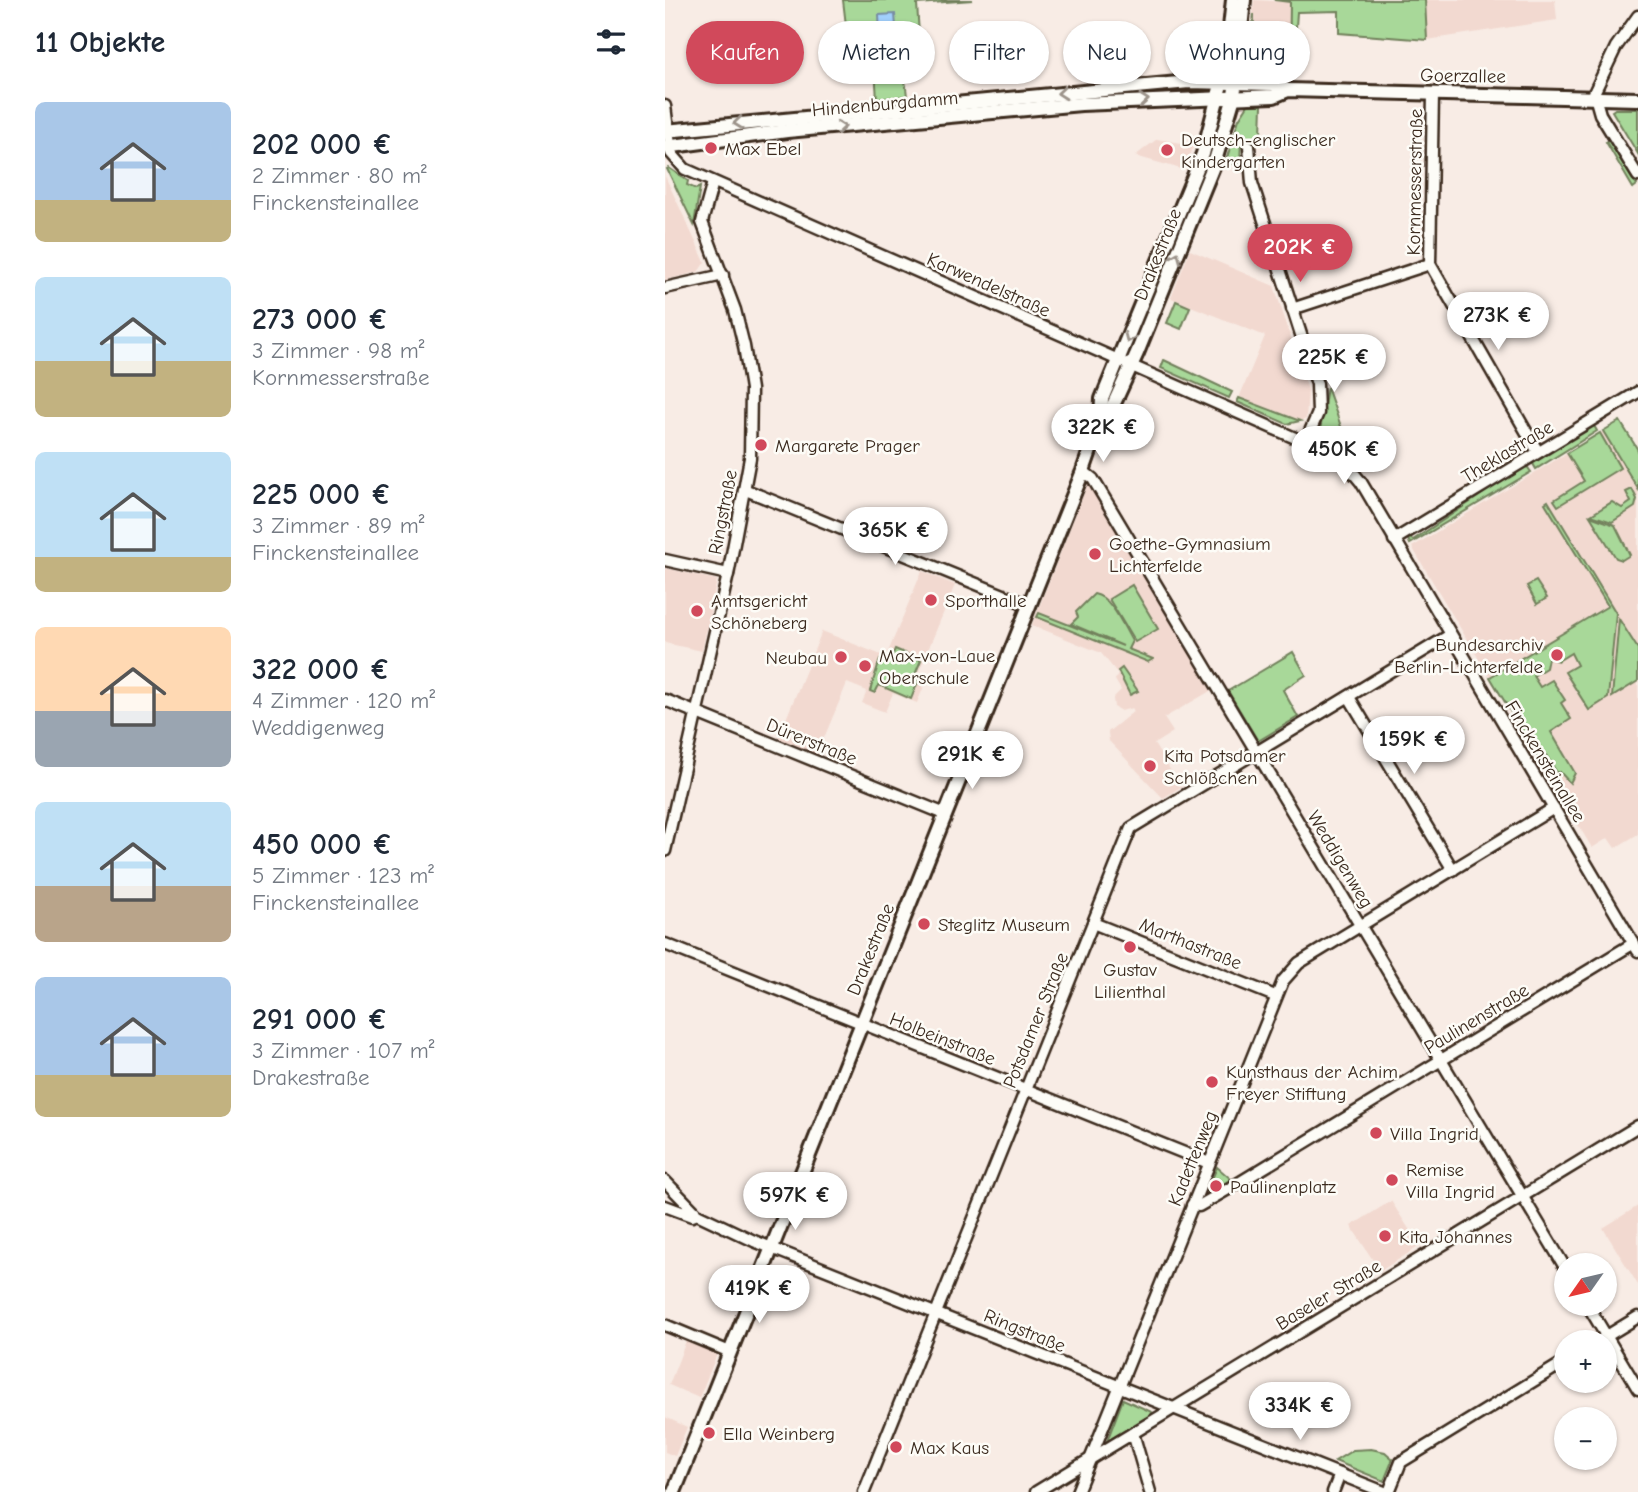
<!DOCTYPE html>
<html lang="de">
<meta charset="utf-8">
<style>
:root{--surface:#fff;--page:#f6f6f7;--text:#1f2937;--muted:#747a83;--accent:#d1495b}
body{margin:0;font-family:"Comic Neue",sans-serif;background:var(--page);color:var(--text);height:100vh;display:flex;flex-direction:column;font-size:26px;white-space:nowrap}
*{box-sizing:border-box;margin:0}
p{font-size:23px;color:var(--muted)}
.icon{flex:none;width:38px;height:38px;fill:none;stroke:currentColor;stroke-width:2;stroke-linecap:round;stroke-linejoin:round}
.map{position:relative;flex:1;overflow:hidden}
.drawer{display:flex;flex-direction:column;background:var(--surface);width:665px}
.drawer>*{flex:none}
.guide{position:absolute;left:21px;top:21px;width:665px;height:63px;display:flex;gap:14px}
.needle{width:46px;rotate:236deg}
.tools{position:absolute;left:889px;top:1253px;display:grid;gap:14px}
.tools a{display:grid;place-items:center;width:63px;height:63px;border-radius:50%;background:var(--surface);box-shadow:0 2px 5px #0004;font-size:35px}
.price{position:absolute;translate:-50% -60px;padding:0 16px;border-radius:24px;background:#fff;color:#222;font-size:23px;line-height:46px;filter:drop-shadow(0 2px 4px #0008)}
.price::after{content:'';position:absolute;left:50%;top:42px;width:21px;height:16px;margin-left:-10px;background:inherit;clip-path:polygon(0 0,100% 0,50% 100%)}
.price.selected{background:var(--accent);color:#fff}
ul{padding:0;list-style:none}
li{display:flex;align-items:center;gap:21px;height:175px;padding:0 35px}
li span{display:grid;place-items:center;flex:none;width:196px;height:140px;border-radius:10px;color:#555}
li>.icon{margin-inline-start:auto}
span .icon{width:84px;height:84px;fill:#fffc;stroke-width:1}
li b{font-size:30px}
h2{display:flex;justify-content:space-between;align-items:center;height:84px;padding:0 35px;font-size:30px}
.chip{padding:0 24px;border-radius:32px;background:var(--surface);box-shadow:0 2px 5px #0004;font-size:24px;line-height:63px}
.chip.selected{background:var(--accent);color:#fff}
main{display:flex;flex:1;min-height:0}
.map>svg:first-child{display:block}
.built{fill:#f2d9d0}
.green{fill:#a8d899;stroke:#72815c;stroke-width:2}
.water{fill:#a1cffc;stroke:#788da3;stroke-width:2}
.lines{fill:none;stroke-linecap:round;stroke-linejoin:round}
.minor-casing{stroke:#3b2a1e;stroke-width:15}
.major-casing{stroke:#3b2a1e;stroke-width:18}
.minor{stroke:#fdfcf7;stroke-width:10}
.major{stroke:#fdfcf7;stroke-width:12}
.oneway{stroke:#9c938a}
.poi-dot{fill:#d1495b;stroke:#fdfcf7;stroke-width:2.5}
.labels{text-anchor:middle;stroke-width:5;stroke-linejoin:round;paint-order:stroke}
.street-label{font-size:19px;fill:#3b2a1e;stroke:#fdfcf7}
.poi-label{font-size:19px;fill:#3b2a1e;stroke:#fdfcf7;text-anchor:start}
</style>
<main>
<section class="drawer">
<h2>11 Objekte<svg class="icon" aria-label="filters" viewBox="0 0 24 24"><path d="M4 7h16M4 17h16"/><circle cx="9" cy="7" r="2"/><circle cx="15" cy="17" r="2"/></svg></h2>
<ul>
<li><span style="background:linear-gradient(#a9c7e8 70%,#c2b280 0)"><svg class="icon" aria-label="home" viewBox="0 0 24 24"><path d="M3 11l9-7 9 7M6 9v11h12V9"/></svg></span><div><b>202 000 €</b><p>2 Zimmer · 80 m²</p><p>Finckensteinallee</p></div></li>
<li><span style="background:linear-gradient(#bfe0f5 60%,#c2b280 0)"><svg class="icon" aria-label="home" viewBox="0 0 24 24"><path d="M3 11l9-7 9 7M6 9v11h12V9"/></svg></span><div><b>273 000 €</b><p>3 Zimmer · 98 m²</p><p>Kornmesserstraße</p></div></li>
<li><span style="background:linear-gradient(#bfe0f5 75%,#c2b280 0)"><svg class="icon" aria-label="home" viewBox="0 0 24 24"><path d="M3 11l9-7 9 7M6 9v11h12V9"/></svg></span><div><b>225 000 €</b><p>3 Zimmer · 89 m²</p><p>Finckensteinallee</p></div></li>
<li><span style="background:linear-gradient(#ffd9b3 60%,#9aa5b1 0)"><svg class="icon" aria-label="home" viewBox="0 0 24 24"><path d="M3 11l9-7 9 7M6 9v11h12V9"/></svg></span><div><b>322 000 €</b><p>4 Zimmer · 120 m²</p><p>Weddigenweg</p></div></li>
<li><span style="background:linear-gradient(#bfe0f5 60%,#b9a48a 0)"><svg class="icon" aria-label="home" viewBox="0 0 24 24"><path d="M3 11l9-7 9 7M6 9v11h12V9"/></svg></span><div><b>450 000 €</b><p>5 Zimmer · 123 m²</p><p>Finckensteinallee</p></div></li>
<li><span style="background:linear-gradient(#a9c7e8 70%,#c2b280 0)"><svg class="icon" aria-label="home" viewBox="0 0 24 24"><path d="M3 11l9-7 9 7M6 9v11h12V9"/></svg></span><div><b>291 000 €</b><p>3 Zimmer · 107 m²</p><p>Drakestraße</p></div></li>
</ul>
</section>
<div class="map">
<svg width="973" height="1492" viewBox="0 0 973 1492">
<rect width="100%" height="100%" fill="#f8ece5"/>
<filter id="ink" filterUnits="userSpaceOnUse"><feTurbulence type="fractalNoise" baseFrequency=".0143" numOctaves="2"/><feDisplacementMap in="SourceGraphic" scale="14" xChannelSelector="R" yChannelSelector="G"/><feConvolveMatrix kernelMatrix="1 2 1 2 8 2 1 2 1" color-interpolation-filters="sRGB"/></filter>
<g filter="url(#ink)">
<g class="built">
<path d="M589 0 625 2 624 72 587 71 584 67Z"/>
<path d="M760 0H890L892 20 762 40Z"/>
<path d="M492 139 529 145 520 170 470 156Z"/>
<path d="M0 176 40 262 33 272 0 280Z"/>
<path d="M525 250 609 286 643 390 641 419 635 421 574 398 600 336 506 298Z"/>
<path d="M955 421 973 450V834L950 848 943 838 927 848 906 813 910 810 897 790 893 792 747 547Z"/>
<path d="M423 483 547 690 499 718 508 732 489 744 516 787 498 798 444 741 443 732 469 711 467 708 456 711 449 707 448 698 456 690 450 680 453 674 436 653 367 625Z"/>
<path d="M0 568 52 580 37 651 0 643Z"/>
<path d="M257 571 290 585 253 674 262 679 252 703 228 693 220 712 197 703 202 691 182 683 151 757 112 741 157 631 221 657Z"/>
<path d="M726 1201 755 1246 715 1271 686 1226Z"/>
<path d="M973 1206V1285L938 1228Z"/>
<path d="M21 1341 52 1354 34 1398 4 1385Z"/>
<path d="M0 1417 22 1427 10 1456 0 1452Z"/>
</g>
<g class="green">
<path d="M178 0H308L252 4 254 34 235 37 242 96 212 99 210 69 204 57 185 59Z"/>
<path d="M609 0H760L762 40 674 33V11L632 12 628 72H624L625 2Z"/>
<path d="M589 14 588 61 594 66 610 64 614 74 587 71 584 67Z"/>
<path d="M540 86 539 92 470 96V92Z"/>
<path d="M583 105H597L596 134 591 139 583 137 576 141 575 164H560L574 119Z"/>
<path d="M950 109H973V154L947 111Z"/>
<path d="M554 113H560L550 147 470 348 467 347 536 172Z"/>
<path d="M945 140 972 185 968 188 941 142Z"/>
<path d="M4 168 23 181 22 185 31 189 35 187 29 225 2 169Z"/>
<path d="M511 301 525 307 516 329 502 323Z"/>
<path d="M499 360 567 392 564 398 496 368Z"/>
<path d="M662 387 679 435 669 443 657 438 655 431Z"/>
<path d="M574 398 635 421 622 424 572 402Z"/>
<path d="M955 421 973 450V489L938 431Z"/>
<path d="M928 424 932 431 871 469 867 462Z"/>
<path d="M935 433 955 468 893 506 889 500 919 481 902 453Z"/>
<path d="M861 465 866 472 745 544 742 537 748 540Z"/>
<path d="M967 489 972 499 970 507 947 522 926 515 947 502 957 508 966 502 961 492Z"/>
<path d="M883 501 951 613 943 698 924 710 900 672 912 665 906 653 893 661 883 658 881 668 868 676 875 687 887 680 900 700 896 703 906 719 886 732 910 773 905 783 895 772 892 773 881 755 874 759 825 677 943 606 880 503Z"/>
<path d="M925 516 950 525 965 555 957 560 951 558Z"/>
<path d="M871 581 882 598 872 604 862 586Z"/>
<path d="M467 585 493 629 470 642 444 599Z"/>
<path d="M429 594C447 597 458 626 467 641L463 649 488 659 483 662 372 617 374 613 458 646 406 624 413 617 411 612Z"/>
<path d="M954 619 973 649V681L947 697Z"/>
<path d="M230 649 256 660 249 677 254 679 246 699 214 685 210 693 205 691 215 659 224 663Z"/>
<path d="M628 652 641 675 618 690 633 717 593 741 563 691Z"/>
<path d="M457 668 473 691 465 695 453 671Z"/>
<path d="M552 1167 566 1179 543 1193 542 1192Z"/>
<path d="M458 1399 489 1413 442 1441Z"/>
<path d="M706 1449 720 1452 728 1459 719 1481 670 1461 688 1450Z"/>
</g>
<path class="water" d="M230 14 231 27 222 36H215L214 15Z"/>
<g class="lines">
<defs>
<g id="minor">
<path d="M973 16 951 47 929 93 935 114 973 176"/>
<path d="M768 94 765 264 873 452"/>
<path d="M0 106 6 153 20 169 662 452 681 464 696 482 973 951"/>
<path d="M584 146 587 183 652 384 653 413 640 443"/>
<path d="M0 288 58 275"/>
<path d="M627 309 765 264"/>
<path d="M418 471 428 479 901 1269"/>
<path d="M81 490 363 605"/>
<path d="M729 540 973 392"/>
<path d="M0 560 63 574"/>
<path d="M684 697 788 870"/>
<path d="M0 700 280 814"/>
<path d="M0 851 64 570 85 458 86 389 79 346 70 310 37 222 48 182"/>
<path d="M428 923 610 996"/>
<path d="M0 944 544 1163"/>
<path d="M0 1181 32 1214 89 1241 719 1492"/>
<path d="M527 1205 534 1206 572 1184 969 943"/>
<path d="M0 1206 27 1216 32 1214"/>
<path d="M922 1304 973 1389"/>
<path d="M0 1325 65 1352"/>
<path d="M932 1342 973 1317"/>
<path d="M468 1433 485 1492"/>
<path d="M199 1492 466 828 785 635"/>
<path d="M371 1492 973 1126"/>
<path d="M412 1492 618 981 634 963 889 808"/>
<path d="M668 1492 675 1474"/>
<path d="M724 1492 736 1462 901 1361"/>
</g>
<g id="major">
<path d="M0 131 524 82 609 84 623 90"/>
<path d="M0 147 122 131 416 104 609 96 623 90 973 99"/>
<path d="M436 419 445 412 472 353 549 164 569 97 579 0"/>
<path d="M9 1492 418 471 436 419 437 399 538 154 561 65 568 0"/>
</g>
</defs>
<use href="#minor" class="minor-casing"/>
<use href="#major" class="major-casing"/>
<use href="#minor" class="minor"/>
<use href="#major" class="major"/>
</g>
<defs><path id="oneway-chevron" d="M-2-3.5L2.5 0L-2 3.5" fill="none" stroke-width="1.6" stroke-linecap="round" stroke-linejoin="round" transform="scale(1.75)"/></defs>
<g class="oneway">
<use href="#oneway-chevron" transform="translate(397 93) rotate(175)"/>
<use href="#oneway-chevron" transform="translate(479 100) rotate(-5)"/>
<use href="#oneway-chevron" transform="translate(73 123) rotate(174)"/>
<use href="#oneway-chevron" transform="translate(176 127) rotate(-5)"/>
<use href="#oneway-chevron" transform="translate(511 257) rotate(-68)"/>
<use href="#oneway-chevron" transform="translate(464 338) rotate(113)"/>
</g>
</g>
<g class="poi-dot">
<circle cx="46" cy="148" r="7"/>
<circle cx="502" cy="150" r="7"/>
<circle cx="96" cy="445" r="7"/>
<circle cx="430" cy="554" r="7"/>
<circle cx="266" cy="600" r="7"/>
<circle cx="32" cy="611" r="7"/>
<circle cx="892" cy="655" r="7"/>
<circle cx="176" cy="657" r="7"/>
<circle cx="200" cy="666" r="7"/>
<circle cx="485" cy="766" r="7"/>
<circle cx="259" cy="924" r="7"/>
<circle cx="465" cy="947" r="7"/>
<circle cx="547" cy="1082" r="7"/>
<circle cx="711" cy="1133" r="7"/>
<circle cx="727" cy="1180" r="7"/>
<circle cx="551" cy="1186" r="7"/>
<circle cx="720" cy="1236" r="7"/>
<circle cx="44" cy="1433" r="7"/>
<circle cx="231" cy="1447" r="7"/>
</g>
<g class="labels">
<g class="street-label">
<text transform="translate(798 75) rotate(1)" y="7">Goerzallee</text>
<text transform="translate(220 103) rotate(-5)" y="7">Hindenburgdamm</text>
<text transform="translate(749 182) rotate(-89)" y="7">Kornmesserstraße</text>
<text transform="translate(492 254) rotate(-68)" y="7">Drakestraße</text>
<text transform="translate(324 284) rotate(24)" y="7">Karwendelstraße</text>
<text transform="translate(842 451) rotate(-31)" y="7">Theklastraße</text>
<text transform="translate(57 512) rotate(-79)" y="7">Ringstraße</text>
<text transform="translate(147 741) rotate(22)" y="7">Dürerstraße</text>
<text transform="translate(881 761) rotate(59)" y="7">Finckensteinallee</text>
<text transform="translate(676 859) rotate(59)" y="7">Weddigenweg</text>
<text transform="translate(526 943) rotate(22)" y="7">Marthastraße</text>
<text transform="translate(205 949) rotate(-68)" y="7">Drakestraße</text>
<text transform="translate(811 1018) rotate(-31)" y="7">Paulinenstraße</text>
<text transform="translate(370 1020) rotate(-68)" y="7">Potsdamer Straße</text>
<text transform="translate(278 1038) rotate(22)" y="7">Holbeinstraße</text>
<text transform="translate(527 1158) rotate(-68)" y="7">Kadettenweg</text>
<text transform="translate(663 1294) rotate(-31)" y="7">Baseler Straße</text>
<text transform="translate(360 1330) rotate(22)" y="7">Ringstraße</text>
</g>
<g class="poi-label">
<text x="516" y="146">Deutsch-englischer<tspan x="516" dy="22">Kindergarten</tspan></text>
<text x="60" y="155">Max Ebel</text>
<text x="110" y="452">Margarete Prager</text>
<text x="444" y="550">Goethe-Gymnasium<tspan x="444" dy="22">Lichterfelde</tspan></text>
<text x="46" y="607">Amtsgericht<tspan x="46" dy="22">Schöneberg</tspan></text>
<text x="280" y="607">Sporthalle</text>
<text x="878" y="651" text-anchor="end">Bundesarchiv<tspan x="878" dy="22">Berlin-Lichterfelde</tspan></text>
<text x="214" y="662">Max-von-Laue<tspan x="214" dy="22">Oberschule</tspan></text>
<text x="162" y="664" text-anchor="end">Neubau</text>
<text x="499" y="762">Kita Potsdamer<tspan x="499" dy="22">Schlößchen</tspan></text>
<text x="273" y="931">Steglitz Museum</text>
<text x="465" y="976" text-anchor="middle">Gustav<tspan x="465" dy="22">Lilienthal</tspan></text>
<text x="561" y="1078">Kunsthaus der Achim<tspan x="561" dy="22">Freyer Stiftung</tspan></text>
<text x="725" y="1140">Villa Ingrid</text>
<text x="741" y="1176">Remise<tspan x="741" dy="22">Villa Ingrid</tspan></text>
<text x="565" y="1193">Paulinenplatz</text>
<text x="734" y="1243">Kita Johannes</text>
<text x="58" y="1440">Ella Weinberg</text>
<text x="245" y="1454">Max Kaus</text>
</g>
</g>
</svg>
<div class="tools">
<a><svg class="needle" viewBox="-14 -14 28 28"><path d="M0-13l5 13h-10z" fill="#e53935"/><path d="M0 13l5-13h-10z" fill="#747a83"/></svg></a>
<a>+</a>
<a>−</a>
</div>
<b class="price selected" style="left:635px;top:284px">202K €</b>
<b class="price" style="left:833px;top:352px">273K €</b>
<b class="price" style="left:669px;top:394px">225K €</b>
<b class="price" style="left:438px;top:464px">322K €</b>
<b class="price" style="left:679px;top:486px">450K €</b>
<b class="price" style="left:230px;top:567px">365K €</b>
<b class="price" style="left:749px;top:776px">159K €</b>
<b class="price" style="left:307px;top:791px">291K €</b>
<b class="price" style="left:130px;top:1232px">597K €</b>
<b class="price" style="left:94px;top:1325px">419K €</b>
<b class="price" style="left:635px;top:1442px">334K €</b>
<div class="guide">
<a class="chip selected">Kaufen</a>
<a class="chip">Mieten</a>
<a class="chip">Filter</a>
<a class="chip">Neu</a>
<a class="chip">Wohnung</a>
</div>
</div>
</main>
